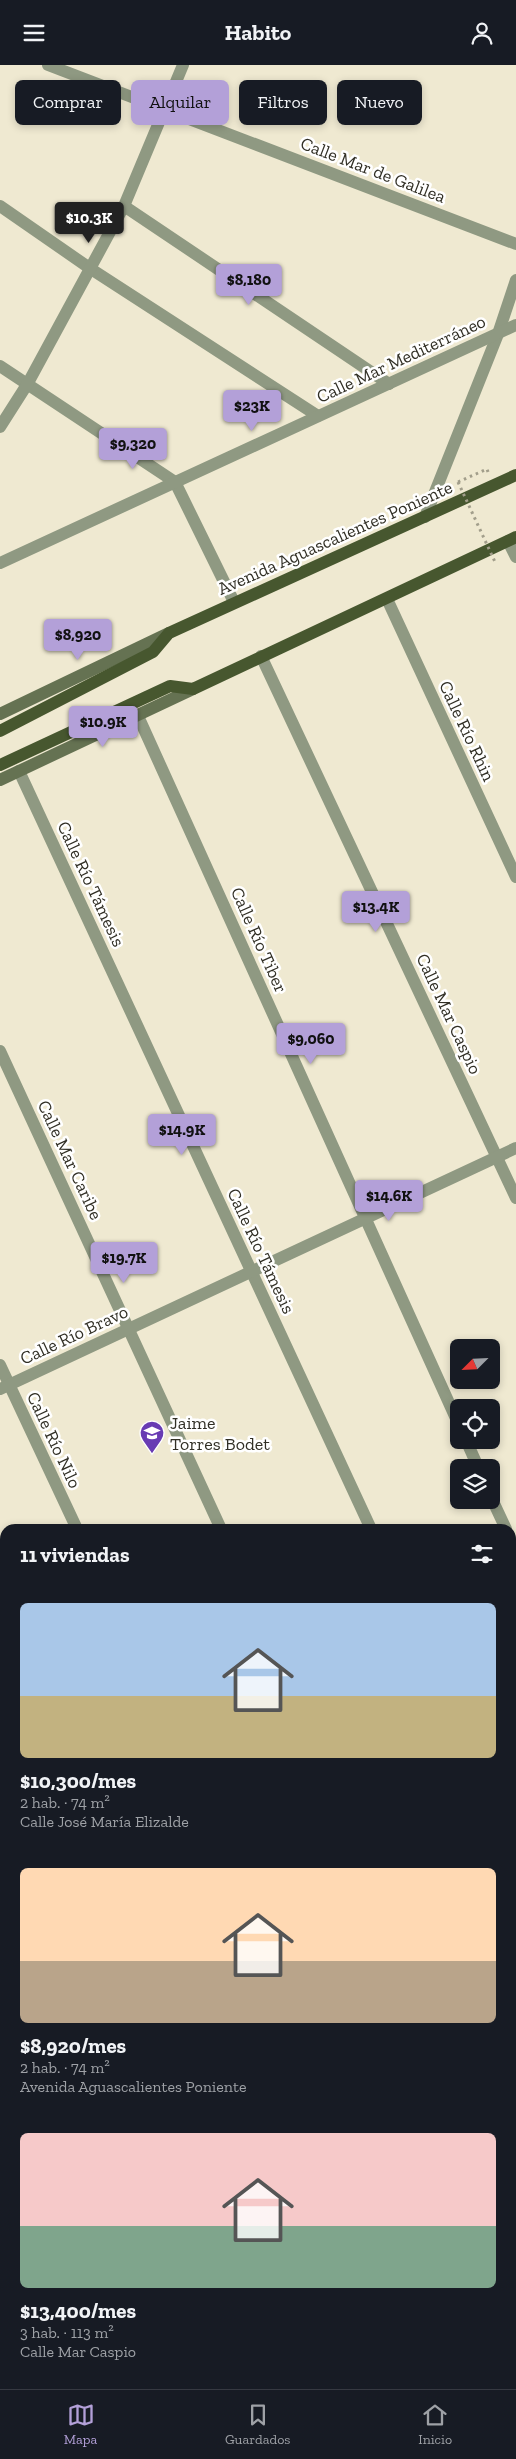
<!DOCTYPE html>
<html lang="es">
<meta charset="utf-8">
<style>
:root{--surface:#171b24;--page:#242831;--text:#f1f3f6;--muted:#9ea1a6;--line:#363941;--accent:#b3a0d8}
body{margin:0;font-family:"Zilla Slab",serif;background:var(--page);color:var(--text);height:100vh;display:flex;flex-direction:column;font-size:19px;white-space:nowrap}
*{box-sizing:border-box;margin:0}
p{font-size:16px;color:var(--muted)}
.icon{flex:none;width:28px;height:28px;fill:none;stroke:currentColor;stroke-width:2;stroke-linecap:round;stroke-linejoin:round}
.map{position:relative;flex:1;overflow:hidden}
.details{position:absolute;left:0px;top:1459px;width:516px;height:866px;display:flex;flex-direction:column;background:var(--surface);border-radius:15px 15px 0 0;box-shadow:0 2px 8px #0003}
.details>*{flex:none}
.banner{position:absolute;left:15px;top:15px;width:486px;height:45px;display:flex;gap:10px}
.needle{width:32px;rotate:246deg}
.tools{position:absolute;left:450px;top:1274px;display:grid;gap:10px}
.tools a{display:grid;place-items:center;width:50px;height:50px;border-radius:8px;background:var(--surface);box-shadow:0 2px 8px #0003;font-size:25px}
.price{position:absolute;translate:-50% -42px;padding:0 11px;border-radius:5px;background:var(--accent);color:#111;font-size:16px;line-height:32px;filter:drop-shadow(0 1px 2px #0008)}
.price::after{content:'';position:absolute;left:50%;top:30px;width:15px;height:11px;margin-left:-8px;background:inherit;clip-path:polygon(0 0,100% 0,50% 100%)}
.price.active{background:#222;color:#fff}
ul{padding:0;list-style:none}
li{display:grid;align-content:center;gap:10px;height:265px;padding:0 20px}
li span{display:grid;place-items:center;height:155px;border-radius:8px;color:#555}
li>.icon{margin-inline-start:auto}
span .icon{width:90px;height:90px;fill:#fffc;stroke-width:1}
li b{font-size:21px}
h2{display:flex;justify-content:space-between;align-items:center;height:60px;padding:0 20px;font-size:21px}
.tag{padding:0 18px;border-radius:8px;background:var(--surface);box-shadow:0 2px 8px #0003;font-size:18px;line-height:45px}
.tag.active{background:var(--accent);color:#111}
header{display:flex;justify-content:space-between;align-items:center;height:65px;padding:0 20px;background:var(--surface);font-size:22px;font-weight:800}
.dock{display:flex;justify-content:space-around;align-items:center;height:70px;border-top:1px solid var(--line);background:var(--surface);font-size:14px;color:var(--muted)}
.dock a{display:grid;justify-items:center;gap:2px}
.dock .active{color:var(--accent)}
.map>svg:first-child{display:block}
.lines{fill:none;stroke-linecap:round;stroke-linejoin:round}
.path{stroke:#a29e8b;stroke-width:3;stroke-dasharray:2.5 4;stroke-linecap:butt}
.street{stroke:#8f9982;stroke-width:12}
.secondary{stroke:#657252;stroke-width:12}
.primary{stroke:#47572f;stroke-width:12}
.path-bridge{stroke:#a29e8b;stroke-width:3;stroke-dasharray:2.5 4;stroke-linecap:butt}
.labels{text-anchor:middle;stroke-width:5;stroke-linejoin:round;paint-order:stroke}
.street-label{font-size:18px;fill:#312f25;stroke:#fff}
.poi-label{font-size:18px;fill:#312f25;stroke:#fff;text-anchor:start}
</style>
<header><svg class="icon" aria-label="menu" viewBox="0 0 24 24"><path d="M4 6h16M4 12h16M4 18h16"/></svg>Habito<svg class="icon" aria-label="person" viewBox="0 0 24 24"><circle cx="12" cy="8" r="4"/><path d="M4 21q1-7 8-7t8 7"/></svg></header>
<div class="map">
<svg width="516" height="2324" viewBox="0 0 516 2324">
<rect width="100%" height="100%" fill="#efe9d1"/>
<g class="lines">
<path class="path" d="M458 417 487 404 488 407"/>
<g class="street">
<path d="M48 0 516 179"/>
<path d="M0 141 91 204 318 351"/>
<path d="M124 141 389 319"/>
<path d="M0 301 175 417 234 537"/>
<path d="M0 362 28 318 124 141 183 0"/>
<path d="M425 452 498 269 516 215"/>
<path d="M508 476 516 492"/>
<path d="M0 498 516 260"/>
<path d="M387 534 516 812"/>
<path d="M261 591 516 1133"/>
<path d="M138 651 459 1360"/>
<path d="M19 706 371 1464"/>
<path d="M0 986 221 1464"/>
<path d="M0 1300 77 1464"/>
<path d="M0 1324 516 1083"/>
<path d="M466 1375 478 1402"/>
<path d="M491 1432 506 1464"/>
<path d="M511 1476 516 1487"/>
<path d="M0 1623 5 1633"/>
<path d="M511 1689 516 1687"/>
<path d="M511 1766 516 1777"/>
<path d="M0 1925 5 1923"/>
<path d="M0 1938 5 1948"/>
<path d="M511 2094 516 2104"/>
<path d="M511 2287 516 2284"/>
<path d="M180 2320 182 2324"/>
<path d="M326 2320 328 2324"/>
<path d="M478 2320 480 2324"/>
<path d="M431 2324 439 2320"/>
</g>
<g class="secondary">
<path d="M0 649 169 568"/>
<path d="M0 715 193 624"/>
<path d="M0 2240 5 2256"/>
<path d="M25 2320 27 2324"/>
</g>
<g class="primary">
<path d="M0 666 153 587 169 568 516 410"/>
<path d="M0 700 170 621 193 624 516 472"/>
</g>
<path class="path-bridge" d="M458 417 495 497"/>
</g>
<defs>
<symbol id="school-pin" viewBox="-11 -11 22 30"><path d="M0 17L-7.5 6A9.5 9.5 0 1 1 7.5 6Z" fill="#683bb3" stroke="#fff"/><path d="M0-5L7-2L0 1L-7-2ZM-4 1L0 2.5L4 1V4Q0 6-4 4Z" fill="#fff"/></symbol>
</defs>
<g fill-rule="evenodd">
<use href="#school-pin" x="138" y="1354" width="28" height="38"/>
</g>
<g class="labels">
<g class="street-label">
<text transform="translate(373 105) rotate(21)" y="6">Calle Mar de Galilea</text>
<text transform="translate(401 294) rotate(-25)" y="6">Calle Mar Mediterráneo</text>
<text transform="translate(335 473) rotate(-24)" y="6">Avenida Aguascalientes Poniente</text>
<text transform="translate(467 666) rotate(65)" y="6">Calle Río Rhin</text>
<text transform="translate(91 819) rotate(65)" y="6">Calle Río Támesis</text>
<text transform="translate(259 875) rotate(66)" y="6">Calle Río Tiber</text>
<text transform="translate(449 949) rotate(65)" y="6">Calle Mar Caspio</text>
<text transform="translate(70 1095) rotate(65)" y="6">Calle Mar Caribe</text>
<text transform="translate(261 1186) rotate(65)" y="6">Calle Río Támesis</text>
<text transform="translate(74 1270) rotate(-25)" y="6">Calle Río Bravo</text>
<text transform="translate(54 1375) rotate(65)" y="6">Calle Río Nilo</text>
</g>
<g class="poi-label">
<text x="170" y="1364">Jaime<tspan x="170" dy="21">Torres Bodet</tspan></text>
</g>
</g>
</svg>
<div class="tools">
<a><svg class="needle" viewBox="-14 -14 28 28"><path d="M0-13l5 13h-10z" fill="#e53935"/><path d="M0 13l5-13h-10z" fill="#9ea1a6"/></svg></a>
<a><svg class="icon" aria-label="locate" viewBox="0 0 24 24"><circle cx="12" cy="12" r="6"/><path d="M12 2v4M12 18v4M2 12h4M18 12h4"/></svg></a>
<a><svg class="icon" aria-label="layers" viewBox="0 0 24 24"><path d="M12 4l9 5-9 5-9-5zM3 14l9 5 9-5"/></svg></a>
</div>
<b class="price active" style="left:89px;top:179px">$10.3K</b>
<b class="price" style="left:249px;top:241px">$8,180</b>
<b class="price" style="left:252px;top:367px">$23K</b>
<b class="price" style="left:133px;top:405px">$9,320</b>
<b class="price" style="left:78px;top:596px">$8,920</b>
<b class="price" style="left:103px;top:683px">$10.9K</b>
<b class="price" style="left:376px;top:868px">$13.4K</b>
<b class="price" style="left:311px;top:1000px">$9,060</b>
<b class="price" style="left:182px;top:1091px">$14.9K</b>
<b class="price" style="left:389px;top:1157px">$14.6K</b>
<b class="price" style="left:124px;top:1219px">$19.7K</b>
<div class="banner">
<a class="tag">Comprar</a>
<a class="tag active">Alquilar</a>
<a class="tag">Filtros</a>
<a class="tag">Nuevo</a>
</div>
<section class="details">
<h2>11 viviendas<svg class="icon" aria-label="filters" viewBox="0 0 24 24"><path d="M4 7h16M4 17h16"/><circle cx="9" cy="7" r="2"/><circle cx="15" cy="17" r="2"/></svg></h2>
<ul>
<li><span style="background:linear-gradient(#a9c7e8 60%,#c2b280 0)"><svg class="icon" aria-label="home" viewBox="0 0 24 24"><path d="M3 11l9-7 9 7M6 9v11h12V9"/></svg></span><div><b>$10,300/mes</b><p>2 hab. · 74 m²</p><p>Calle José María Elizalde</p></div></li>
<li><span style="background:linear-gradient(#ffd9b3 60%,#b9a48a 0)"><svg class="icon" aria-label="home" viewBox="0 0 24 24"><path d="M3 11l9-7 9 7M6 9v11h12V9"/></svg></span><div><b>$8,920/mes</b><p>2 hab. · 74 m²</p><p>Avenida Aguascalientes Poniente</p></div></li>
<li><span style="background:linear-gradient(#f6c9c9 60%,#7fa58c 0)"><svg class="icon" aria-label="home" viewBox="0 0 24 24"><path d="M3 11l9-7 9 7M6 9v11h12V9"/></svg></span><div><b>$13,400/mes</b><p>3 hab. · 113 m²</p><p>Calle Mar Caspio</p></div></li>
</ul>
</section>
</div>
<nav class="dock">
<a class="active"><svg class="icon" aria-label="map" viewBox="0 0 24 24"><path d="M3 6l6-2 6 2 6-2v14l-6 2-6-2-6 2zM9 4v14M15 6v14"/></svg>Mapa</a>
<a><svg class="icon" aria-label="saved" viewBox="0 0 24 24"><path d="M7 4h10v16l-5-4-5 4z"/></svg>Guardados</a>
<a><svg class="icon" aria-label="home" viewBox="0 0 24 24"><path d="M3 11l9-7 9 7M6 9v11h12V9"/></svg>Inicio</a>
</nav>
